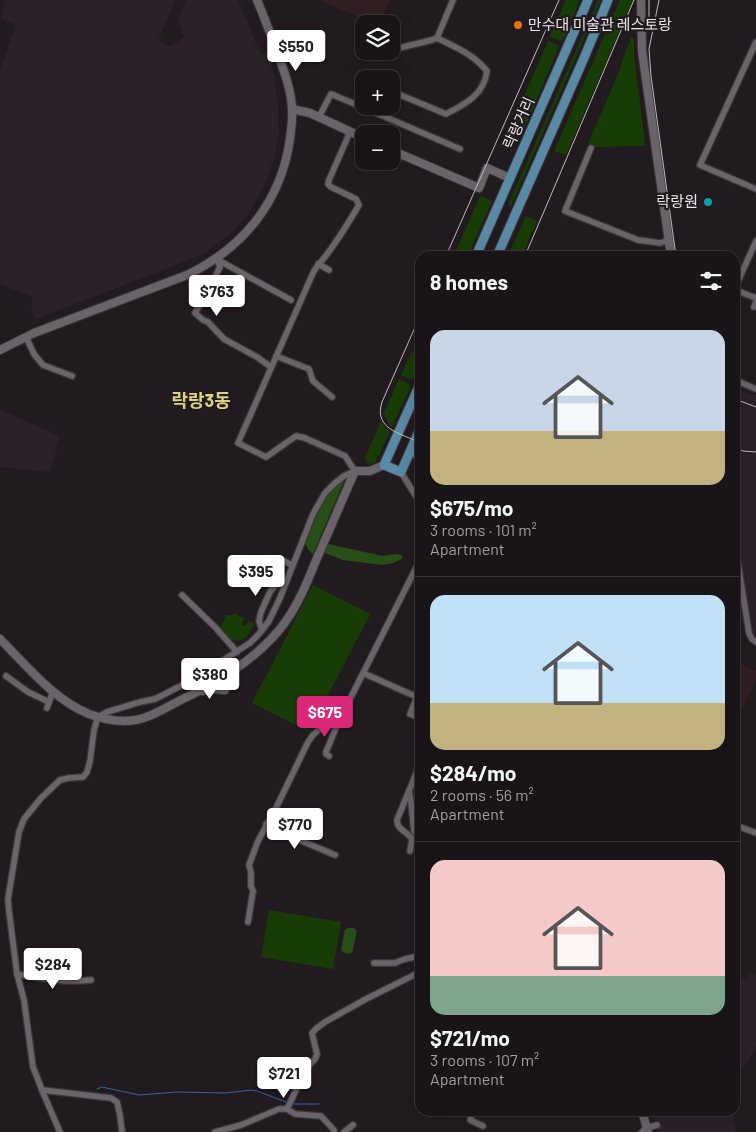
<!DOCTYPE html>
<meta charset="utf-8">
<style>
:root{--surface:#191418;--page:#221d21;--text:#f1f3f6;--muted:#9f9ea2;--line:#373337;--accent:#db2777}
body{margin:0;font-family:Barlow,"Noto Sans KR",sans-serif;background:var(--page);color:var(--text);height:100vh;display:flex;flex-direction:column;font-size:19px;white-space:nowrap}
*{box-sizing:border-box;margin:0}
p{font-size:16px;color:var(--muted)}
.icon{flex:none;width:28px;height:28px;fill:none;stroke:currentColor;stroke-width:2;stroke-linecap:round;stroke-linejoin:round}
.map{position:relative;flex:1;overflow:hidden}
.panel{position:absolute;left:415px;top:251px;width:325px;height:865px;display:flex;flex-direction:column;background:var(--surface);border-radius:15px;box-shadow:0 5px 20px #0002,0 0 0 1px var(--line)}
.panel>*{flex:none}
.tools{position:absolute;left:355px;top:15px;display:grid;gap:10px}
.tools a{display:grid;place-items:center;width:45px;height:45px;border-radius:10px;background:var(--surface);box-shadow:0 5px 20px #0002,0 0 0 1px var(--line);font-size:25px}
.price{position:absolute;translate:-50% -42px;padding:0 11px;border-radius:5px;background:#fff;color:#222;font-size:16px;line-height:32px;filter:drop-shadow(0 1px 2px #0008)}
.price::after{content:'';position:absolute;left:50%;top:30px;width:15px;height:11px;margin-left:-8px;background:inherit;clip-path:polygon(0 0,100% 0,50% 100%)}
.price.current{background:var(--accent);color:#fff}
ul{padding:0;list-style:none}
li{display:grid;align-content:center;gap:10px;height:265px;padding:0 15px}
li+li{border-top:1px solid var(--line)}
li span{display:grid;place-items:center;height:155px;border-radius:15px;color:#555}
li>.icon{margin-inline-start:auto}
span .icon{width:90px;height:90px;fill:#fffc;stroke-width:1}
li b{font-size:21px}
h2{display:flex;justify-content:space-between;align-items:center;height:60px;padding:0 15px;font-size:21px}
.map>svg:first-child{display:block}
.built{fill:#2c212b}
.education{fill:#301e23}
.green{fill:#183c05}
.forest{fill:#274e16}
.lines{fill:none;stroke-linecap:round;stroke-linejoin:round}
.stream{stroke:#3c61a7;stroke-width:1}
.street-casing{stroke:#3b373b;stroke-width:8}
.secondary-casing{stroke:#3b373b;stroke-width:10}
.primary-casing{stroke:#3b373b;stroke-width:11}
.street{stroke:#6b636a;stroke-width:5.5}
.secondary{stroke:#6b636a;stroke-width:8}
.primary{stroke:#5a89a5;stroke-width:9}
.tram{stroke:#bdb8bc;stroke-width:1}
.food-dot{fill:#e8710a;stroke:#211b20;stroke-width:2}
.culture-dot{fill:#0f9aa8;stroke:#211b20;stroke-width:2}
.labels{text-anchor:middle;stroke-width:4.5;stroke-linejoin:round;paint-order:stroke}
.poi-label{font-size:15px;fill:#e9e4e8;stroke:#211b20;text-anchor:start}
.street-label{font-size:15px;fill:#e9e4e8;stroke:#211b20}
.quarter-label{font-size:18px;font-weight:bold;fill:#dcd182;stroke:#211b20}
</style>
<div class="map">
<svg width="756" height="1132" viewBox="0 0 756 1132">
<rect width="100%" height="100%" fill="#211b20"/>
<g class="built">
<path d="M5 0H175L158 41 171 46 184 37 178 20 186 0H238L261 55 268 53 272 64 278 102 279 135 273 162 264 186 248 214 232 232 204 254 36 319 31 306 33 297 0 284V70L16 25 1 19Z"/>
<path d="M735 387 756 396V639L753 637 749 623 735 526Z"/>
<path d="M0 410 60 436 55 448 57 449 49 472 0 467Z"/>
<path d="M750 972 756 975V1045L749 1061 735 1072V976L747 980Z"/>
<path d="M652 1111H732L736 1132H658Z"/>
</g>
<g class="education">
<path d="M319 0H390L379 24H374Z"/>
<path d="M735 662 756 671V678L735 726Z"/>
</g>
<g class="green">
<path d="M566 0H580L563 40 560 41 550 36Z"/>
<path d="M598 0H601L511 206 508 205Z"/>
<path d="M620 0H633L566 155 554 151Z"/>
<path d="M631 38H634V56L645 142 644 146 595 147 588 144 621 67V64Z"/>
<path d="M548 41 558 45 559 47 521 136 509 131Z"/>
<path d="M480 196 492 201 468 256H454Z"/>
<path d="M526 216 537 221 522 256H508Z"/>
<path d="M412 351 420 354V365L414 378 411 380 401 375Z"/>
<path d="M399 379 409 384 411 386 392 427 388 423 384 413Z"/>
<path d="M381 421 386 429 390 432 376 461C373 464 371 465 367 463L365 458Z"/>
<path d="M313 585 370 614 309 732 252 703Z"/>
<path d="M235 614 244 618 242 624 245 626 249 621 255 624C252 628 250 634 246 637 235 646 224 637 221 626L226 615H232Z"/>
<path d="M269 910 341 922 333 969 261 957Z"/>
</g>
<g class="forest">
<path d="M345 479 313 554C310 551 307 549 306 545 302 533 322 501 330 492 334 487 340 483 345 479Z"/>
<path d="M328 544 383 556 396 554 402 555V559L393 563 382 565 343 560 325 553Z"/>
<path d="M348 928H354L357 931 352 953C347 954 344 954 341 950L345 930Z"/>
</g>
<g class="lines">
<g class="stream">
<path d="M97 1089 102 1087 139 1095 177 1092 226 1093 251 1090 257 1091 286 1102"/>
<path d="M293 1104H319"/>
</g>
<defs>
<g id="street">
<path d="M756 42 700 165 756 189"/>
<path d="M391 50 432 40 437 38"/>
<path d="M391 91 446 114C465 104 484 95 487 71 473 54 457 48 437 38L453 0"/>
<path d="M319 117 331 94 362 107 460 149"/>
<path d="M591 148 565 211 638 240 660 243 669 240"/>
<path d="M217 259 220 267 206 295 195 313 203 320 208 322 224 339 257 357 271 367"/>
<path d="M218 260 291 300"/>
<path d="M318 264 329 270"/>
<path d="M735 288 756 241"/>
<path d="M735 290 756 298"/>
<path d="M754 307 756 301"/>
<path d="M26 337 34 354 43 365 72 376"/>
<path d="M276 356 309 369 313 381 332 397"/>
<path d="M735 380 756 389"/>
<path d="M409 454 420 456"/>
<path d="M401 472 420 503"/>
<path d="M735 544 749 633 752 639 756 642"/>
<path d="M282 560 292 565"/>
<path d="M182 595 215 627 237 652"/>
<path d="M262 630 259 621 261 612 270 592 276 584 286 582"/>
<path d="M363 673 417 697 410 714 420 718"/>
<path d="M6 676 28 692 49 702"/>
<path d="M47 708 53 691"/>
<path d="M329 756 326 754V752L338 723 334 716"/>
<path d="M409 791 411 802 414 831 420 838"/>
<path d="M266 824 278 831 335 855"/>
<path d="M735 825 756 833"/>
<path d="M410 851 412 839C407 831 397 830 397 820L420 764"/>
<path d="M248 922 253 891 251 886V872L249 865 258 841 276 808 308 742 313 735 348 703 420 560"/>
<path d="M374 963H395L405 959 420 956"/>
<path d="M17 974C42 979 66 983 91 980"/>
<path d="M42 1090 111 1098 117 1102 120 1115 122 1132"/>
<path d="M287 1109 298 1086 302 1073 315 1059 317 1054 312 1033 317 1028 325 1022 366 999 420 972"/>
<path d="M472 1111 470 1120 483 1126"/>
<path d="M60 1132 44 1095 33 1067 24 1000 17 974 9 911 8 899 19 832 24 819 41 798 60 780 69 778 83 777 87 772 90 761 94 730 98 717 107 712 140 702 155 699 192 680 250 643 259 634 269 621 280 598 313 514 325 493 335 483 344 476 355 471 345 456 305 438 296 436 266 457 238 443 313 273C317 265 323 260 328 253 339 238 349 222 359 205L356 199 331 187 328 184 329 180 350 132"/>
<path d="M215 1132 241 1125 279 1109H287L295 1114 321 1116 334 1130V1132"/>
<path d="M344 1132 353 1125"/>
<path d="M642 1132 646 1128 657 1125"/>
</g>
<g id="secondary">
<path d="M641 0 642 51 671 256"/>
<path d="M292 109 310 113 364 138"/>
<path d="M391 150 479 188 487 168 510 178"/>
<path d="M0 350 34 333 187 275C243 248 281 202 290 139 291 129 293 118 292 108 291 90 285 74 279 57 272 38 265 19 257 0"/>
<path d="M0 639C26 665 54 700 89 714 108 721 130 724 149 716 159 712 169 706 179 701 216 683 254 661 280 629 297 608 307 583 317 558 330 529 342 500 355 471H370L384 465"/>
<path d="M202 691 211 689 225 690"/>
<path d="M642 1111 648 1132"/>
</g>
<g id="primary">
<path d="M476 256 588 0"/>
<path d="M497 256 584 58 608 0"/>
<path d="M420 384 384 465 401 472 420 429"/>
</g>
</defs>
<use href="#street" class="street-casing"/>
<use href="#secondary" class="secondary-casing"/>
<use href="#primary" class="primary-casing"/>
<use href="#street" class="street"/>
<use href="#secondary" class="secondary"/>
<use href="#primary" class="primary"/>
<g class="tram">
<path d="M659 0 649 49 651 76 676 256"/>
<path d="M649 26V0"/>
<path d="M446 256 559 0"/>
<path d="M525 256 634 0"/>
<path d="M420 316 382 402C373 430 402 433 420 443"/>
<path d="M735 399 756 407"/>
<path d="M735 447 743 451 756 452"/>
</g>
</g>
<circle class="food-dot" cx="518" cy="25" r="5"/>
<circle class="culture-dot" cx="708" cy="202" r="5"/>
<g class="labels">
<g class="poi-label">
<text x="528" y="30">만수대 미술관 레스토랑</text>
<text x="698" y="207" text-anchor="end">락랑원</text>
</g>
<g class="street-label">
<text transform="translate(519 123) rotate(-66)" y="5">락랑거리</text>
</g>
<g class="quarter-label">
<text x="201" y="407">락랑3동</text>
</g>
</g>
</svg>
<div class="tools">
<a><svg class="icon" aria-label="layers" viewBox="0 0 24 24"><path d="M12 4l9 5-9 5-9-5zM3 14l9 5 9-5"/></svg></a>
<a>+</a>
<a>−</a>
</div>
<b class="price" style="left:296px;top:72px">$550</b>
<b class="price" style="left:217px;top:317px">$763</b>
<b class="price" style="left:256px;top:597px">$395</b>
<b class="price" style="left:210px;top:700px">$380</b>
<b class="price current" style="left:325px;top:738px">$675</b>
<b class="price" style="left:295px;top:850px">$770</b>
<b class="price" style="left:53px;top:990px">$284</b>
<b class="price" style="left:284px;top:1099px">$721</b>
<section class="panel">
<h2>8 homes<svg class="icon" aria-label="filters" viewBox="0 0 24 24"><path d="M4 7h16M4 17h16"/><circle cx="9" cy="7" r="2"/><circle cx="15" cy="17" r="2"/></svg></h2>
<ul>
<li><span style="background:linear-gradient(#c9d6e8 65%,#c2b280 0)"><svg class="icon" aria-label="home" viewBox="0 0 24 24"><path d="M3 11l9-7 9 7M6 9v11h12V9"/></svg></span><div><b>$675/mo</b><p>3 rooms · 101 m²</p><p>Apartment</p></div></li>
<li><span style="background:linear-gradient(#bfe0f5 70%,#c2b280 0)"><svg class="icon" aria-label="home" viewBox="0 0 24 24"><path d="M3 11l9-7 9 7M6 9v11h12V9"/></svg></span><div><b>$284/mo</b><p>2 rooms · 56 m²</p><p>Apartment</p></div></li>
<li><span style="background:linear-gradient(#f6c9c9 75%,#7fa58c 0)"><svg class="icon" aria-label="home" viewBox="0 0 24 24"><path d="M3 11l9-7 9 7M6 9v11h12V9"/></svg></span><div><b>$721/mo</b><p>3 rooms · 107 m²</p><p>Apartment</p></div></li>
</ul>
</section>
</div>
